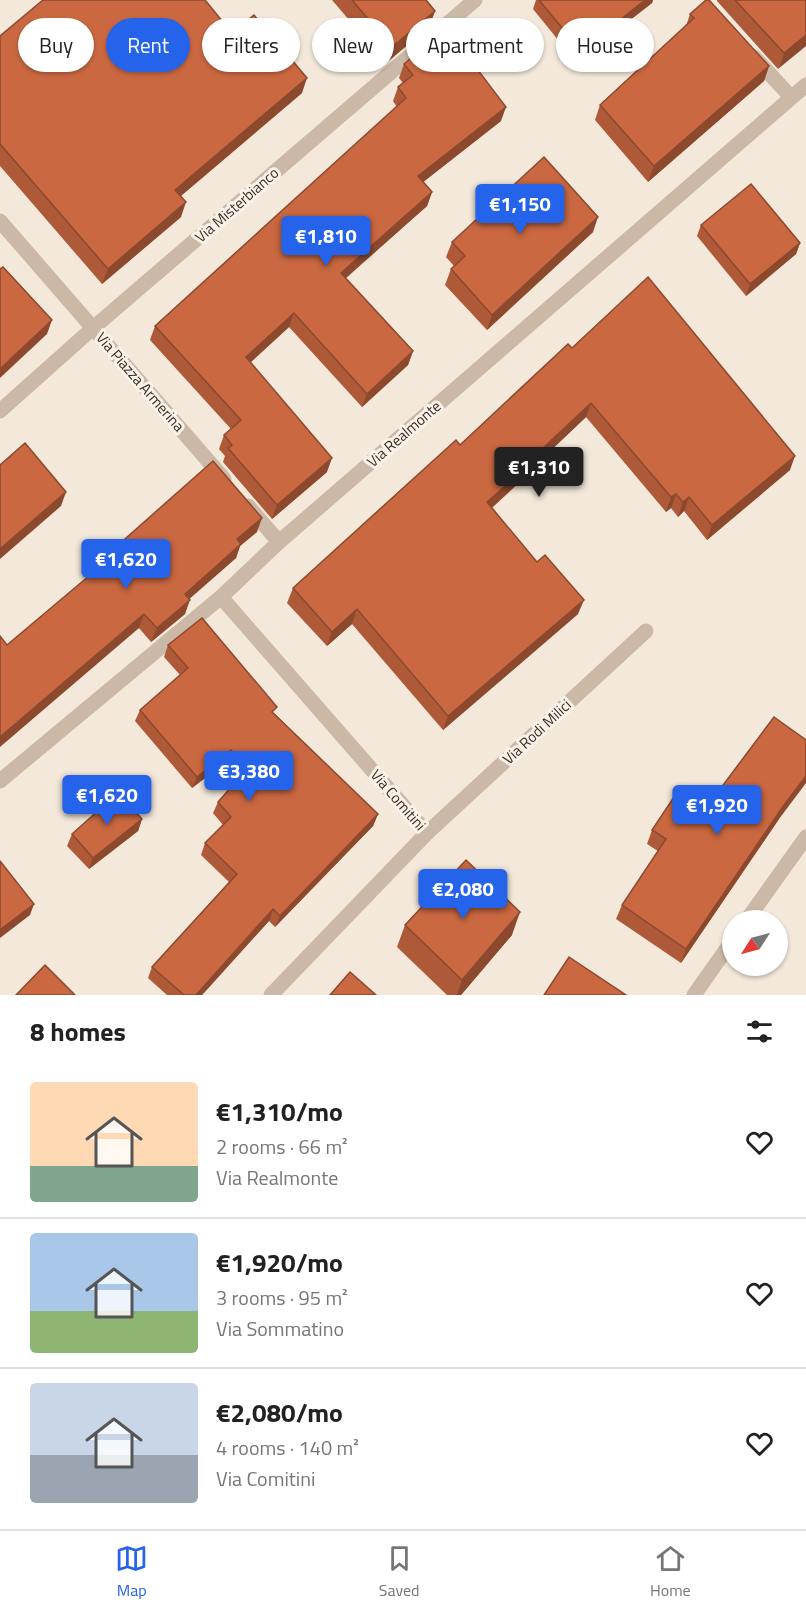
<!DOCTYPE html>
<meta charset="utf-8">
<style>
:root{--surface:#fff;--page:#f2f2f2;--text:#222;--muted:#767676;--line:#e0e0e0;--accent:#2563eb}
body{margin:0;font-family:"Titillium Web",sans-serif;background:var(--page);color:var(--text);height:100vh;display:flex;flex-direction:column;font-size:22px;white-space:nowrap}
*{box-sizing:border-box;margin:0}
p{font-size:20px;color:var(--muted)}
.icon{flex:none;width:33px;height:33px;fill:none;stroke:currentColor;stroke-width:2;stroke-linecap:round;stroke-linejoin:round}
.map{position:relative;height:995px;overflow:hidden}
.side{display:flex;flex-direction:column;background:var(--surface);flex:1}
.side>*{flex:none}
.guide{position:absolute;left:18px;top:18px;width:771px;height:54px;display:flex;gap:12px}
.needle{width:39px;rotate:234deg}
.fabs{position:absolute;left:722px;top:910px;display:grid;gap:12px}
.fabs a{display:grid;place-items:center;width:66px;height:66px;border-radius:50%;background:var(--surface);box-shadow:0 2px 4px #0004;font-size:30px}
.price{position:absolute;translate:-50% -51px;padding:0 14px;border-radius:6px;background:var(--accent);color:#fff;font-size:20px;line-height:39px;filter:drop-shadow(0 2px 3px #0008)}
.price::after{content:'';position:absolute;left:50%;top:36px;width:18px;height:14px;margin-left:-9px;background:inherit;clip-path:polygon(0 0,100% 0,50% 100%)}
.price.current{background:#222;color:#fff}
ul{padding:0;list-style:none}
li{display:flex;align-items:center;gap:18px;height:150px;padding:0 30px}
li+li{border-top:2px solid var(--line)}
li span{display:grid;place-items:center;flex:none;width:168px;height:120px;border-radius:6px;color:#555}
li>.icon{margin-inline-start:auto}
span .icon{width:72px;height:72px;fill:#fffc;stroke-width:1}
li b{font-size:26px}
h2{display:flex;justify-content:space-between;align-items:center;height:72px;padding:0 30px;font-size:26px}
.chip{padding:0 21px;border-radius:27px;background:var(--surface);box-shadow:0 2px 4px #0004;font-size:21px;line-height:54px}
.chip.current{background:var(--accent);color:#fff}
.tabs{display:flex;justify-content:space-around;align-items:center;height:84px;border-top:2px solid var(--line);background:var(--surface);font-size:16px;color:var(--muted)}
.tabs a{display:grid;justify-items:center;gap:3px}
.tabs .current{color:var(--accent)}
.map>svg:first-child{display:block}
.lines{fill:none;stroke-linecap:round;stroke-linejoin:round}
.minor{stroke:#cbb8a6;stroke-width:15}
.wall{fill:#ae5938}
.shaded-wall{fill:#8d492e}
.building{fill:#ca6841;stroke:#8d492e;stroke-width:1.5}
.labels{text-anchor:middle;stroke-width:6;stroke-linejoin:round;paint-order:stroke}
.street-label{font-size:15px;fill:#372d27;stroke:#faf2e7}
</style>
<div class="map">
<svg width="806" height="995" viewBox="0 0 806 995">
<rect width="100%" height="100%" fill="#f3e8da"/>
<g class="lines">
<g class="minor">
<path d="M754 57 791 97"/>
<path d="M0 221 224 479"/>
<path d="M0 411 93 328 475 0"/>
<path d="M248 506 279 542"/>
<path d="M221 597 427 833 271 995"/>
<path d="M0 781 221 597 279 542 806 85"/>
<path d="M427 833 646 631"/>
<path d="M746 921 806 837"/>
<path d="M694 995 732 941"/>
</g>
</g>
<g class="wall">
<path d="M332 0H426L435 11 429 27 386 63Z"/>
<path d="M536 0H653L652 3 576 62 533 9Z"/>
<path d="M717 0H806L778 69 717 1Z"/>
<path d="M690 14 769 66 764 81 648 182 595 120 600 105 686 26Z"/>
<path d="M232 33 302 93 181 196V217L102 284 0 166V36Z"/>
<path d="M404 64 501 121 423 182 432 192 427 206 345 278 413 351 408 365 362 407 289 327 250 363 327 472 272 519 223 462 225 456 219 449 224 435 231 429 150 340 155 326 397 107 393 101 398 87 403 83 399 78Z"/>
<path d="M701 225 800 243 796 254 746 296 697 236Z"/>
<path d="M593 232 487 330 445 285 451 269 454 266 446 257 452 242Z"/>
<path d="M572 348 790 470 707 540 684 511 678 517 671 508 666 512 586 417 525 475 523 479 492 508 578 614 443 730 352 624 327 646 287 603 293 588Z"/>
<path d="M257 532 240 546 236 558 189 599 185 614 151 642 139 628 7 645 96 570 99 562Z"/>
<path d="M168 645 275 714 378 814 373 826 275 927 269 921 202 995H167L148 978 152 967 229 882 201 855 205 843 223 825 213 813 218 802 241 776 227 761 192 788 135 721 140 710 180 675 164 657Z"/>
<path d="M703 812 779 819 681 963 616 919 622 905 658 851 647 844 652 830Z"/>
<path d="M142 819 138 831 89 869 67 846 72 834Z"/>
<path d="M405 925 512 935 461 995H447L397 947Z"/>
</g>
<g class="shaded-wall">
<path d="M645 0H653L652 3 576 62 581 51Z"/>
<path d="M435 11 429 27 386 63 392 47Z"/>
<path d="M806 35V46L778 69 784 53Z"/>
<path d="M769 66 764 81 648 182 654 166Z"/>
<path d="M307 78 302 93 170 205 175 190Z"/>
<path d="M506 107 501 121 413 190 418 176Z"/>
<path d="M432 192 427 206 336 287 341 273Z"/>
<path d="M186 202 181 217 102 284 108 269Z"/>
<path d="M598 217 593 232 487 330 492 315Z"/>
<path d="M800 243 796 254 746 296 750 284Z"/>
<path d="M294 313 289 327 241 371 246 357Z"/>
<path d="M52 320 47 334 0 378V369Z"/>
<path d="M413 351 408 365 362 407 367 394Z"/>
<path d="M591 403 586 417 525 475 523 479 482 516 487 502Z"/>
<path d="M795 456 790 470 707 540 712 525Z"/>
<path d="M332 458 327 472 272 519 277 505Z"/>
<path d="M66 492 61 506 0 559V549Z"/>
<path d="M676 494 671 508 666 512 671 497Z"/>
<path d="M689 497 684 511 678 517 683 502Z"/>
<path d="M262 518 257 532 240 546 236 558 179 608 185 594 237 539Z"/>
<path d="M190 600 185 614 151 642 157 628Z"/>
<path d="M584 600 578 614 443 730 448 716Z"/>
<path d="M357 609 352 624 327 646 332 632Z"/>
<path d="M144 614 139 628 0 747V737Z"/>
<path d="M231 750 227 761 192 788 197 777Z"/>
<path d="M806 776V783L779 819 681 963 686 949 784 805Z"/>
<path d="M378 814 373 826 275 927 280 916Z"/>
<path d="M142 819 138 831 89 869 93 858Z"/>
<path d="M34 904 30 915 0 938V930Z"/>
<path d="M273 909 269 921 202 995H196Z"/>
<path d="M520 912 512 935 461 995H457L462 980Z"/>
</g>
<g class="building">
<path d="M43 0H205L232 33 254 15 307 78 175 190 186 202 108 269 0 144V36Z"/>
<path d="M352 0H426L435 11 392 47Z"/>
<path d="M539 0H645L581 51Z"/>
<path d="M706 0H709L769 66 654 166 600 105 694 18 690 14Z"/>
<path d="M735 0H806V35L784 53Z"/>
<path d="M446 28 506 107 418 176 432 192 341 273 413 351 367 394 294 313 246 357 332 458 277 505 228 448 232 445 224 435 241 420 155 326 406 98 398 87 413 75 404 64Z"/>
<path d="M544 157 598 217 492 315 451 269 465 256 452 242Z"/>
<path d="M751 184 800 243 750 284 701 225Z"/>
<path d="M3 267 52 320 0 369V269Z"/>
<path d="M648 277 795 456 712 525 689 497 683 502 676 494 671 497 591 403 527 463 529 465 487 502 537 562 545 555 584 600 448 716 357 609 332 632 293 588 456 440 460 445 568 344 572 348Z"/>
<path d="M25 443 66 492 0 549V465Z"/>
<path d="M213 461 262 518 237 539 241 544 185 594 190 600 157 628 144 614 0 737V636L7 645 102 565 99 562Z"/>
<path d="M202 618 277 707 272 712 378 814 280 916 273 909 196 995H184L152 967 237 874 205 843 231 817 218 802 248 768 231 750 197 777 140 710 188 668 168 645Z"/>
<path d="M774 717 806 740V776L784 805 686 949 622 905 666 839 652 830 676 794 703 812Z"/>
<path d="M118 793 142 819 93 858 72 834Z"/>
<path d="M466 860 520 912 462 980 405 925Z"/>
<path d="M0 861 34 904 0 930Z"/>
<path d="M569 957 626 995H544Z"/>
<path d="M45 965 75 995H16Z"/>
<path d="M350 972 376 995H330Z"/>
</g>
<g class="labels">
<g class="street-label">
<text transform="translate(237 205) rotate(-41)" y="5">Via Misterbianco</text>
<text transform="translate(140 382) rotate(49)" y="5">Via Piazza Armerina</text>
<text transform="translate(404 434) rotate(-41)" y="5">Via Realmonte</text>
<text transform="translate(537 732) rotate(-43)" y="5">Via Rodi Milici</text>
<text transform="translate(398 800) rotate(49)" y="5">Via Comitini</text>
</g>
</g>
</svg>
<div class="fabs">
<a><svg class="needle" viewBox="-14 -14 28 28"><path d="M0-13l5 13h-10z" fill="#e53935"/><path d="M0 13l5-13h-10z" fill="#767676"/></svg></a>
</div>
<b class="price" style="left:520px;top:235px">€1,150</b>
<b class="price" style="left:326px;top:267px">€1,810</b>
<b class="price current" style="left:539px;top:498px">€1,310</b>
<b class="price" style="left:126px;top:590px">€1,620</b>
<b class="price" style="left:249px;top:802px">€3,380</b>
<b class="price" style="left:107px;top:826px">€1,620</b>
<b class="price" style="left:717px;top:836px">€1,920</b>
<b class="price" style="left:463px;top:920px">€2,080</b>
<div class="guide">
<a class="chip">Buy</a>
<a class="chip current">Rent</a>
<a class="chip">Filters</a>
<a class="chip">New</a>
<a class="chip">Apartment</a>
<a class="chip">House</a>
</div>
</div>
<section class="side">
<h2>8 homes<svg class="icon" aria-label="filters" viewBox="0 0 24 24"><path d="M4 7h16M4 17h16"/><circle cx="9" cy="7" r="2"/><circle cx="15" cy="17" r="2"/></svg></h2>
<ul>
<li><span style="background:linear-gradient(#ffd9b3 70%,#7fa58c 0)"><svg class="icon" aria-label="home" viewBox="0 0 24 24"><path d="M3 11l9-7 9 7M6 9v11h12V9"/></svg></span><div><b>€1,310/mo</b><p>2 rooms · 66 m²</p><p>Via Realmonte</p></div><svg class="icon" aria-label="heart" viewBox="0 0 24 24"><path d="M12 20l-8-8c-3-5 5-10 8-4 3-6 11-1 8 4z"/></svg></li>
<li><span style="background:linear-gradient(#a9c7e8 65%,#8fb573 0)"><svg class="icon" aria-label="home" viewBox="0 0 24 24"><path d="M3 11l9-7 9 7M6 9v11h12V9"/></svg></span><div><b>€1,920/mo</b><p>3 rooms · 95 m²</p><p>Via Sommatino</p></div><svg class="icon" aria-label="heart" viewBox="0 0 24 24"><path d="M12 20l-8-8c-3-5 5-10 8-4 3-6 11-1 8 4z"/></svg></li>
<li><span style="background:linear-gradient(#c9d6e8 60%,#9aa5b1 0)"><svg class="icon" aria-label="home" viewBox="0 0 24 24"><path d="M3 11l9-7 9 7M6 9v11h12V9"/></svg></span><div><b>€2,080/mo</b><p>4 rooms · 140 m²</p><p>Via Comitini</p></div><svg class="icon" aria-label="heart" viewBox="0 0 24 24"><path d="M12 20l-8-8c-3-5 5-10 8-4 3-6 11-1 8 4z"/></svg></li>
</ul>
</section>
<nav class="tabs">
<a class="current"><svg class="icon" aria-label="map" viewBox="0 0 24 24"><path d="M3 6l6-2 6 2 6-2v14l-6 2-6-2-6 2zM9 4v14M15 6v14"/></svg>Map</a>
<a><svg class="icon" aria-label="saved" viewBox="0 0 24 24"><path d="M7 4h10v16l-5-4-5 4z"/></svg>Saved</a>
<a><svg class="icon" aria-label="home" viewBox="0 0 24 24"><path d="M3 11l9-7 9 7M6 9v11h12V9"/></svg>Home</a>
</nav>
